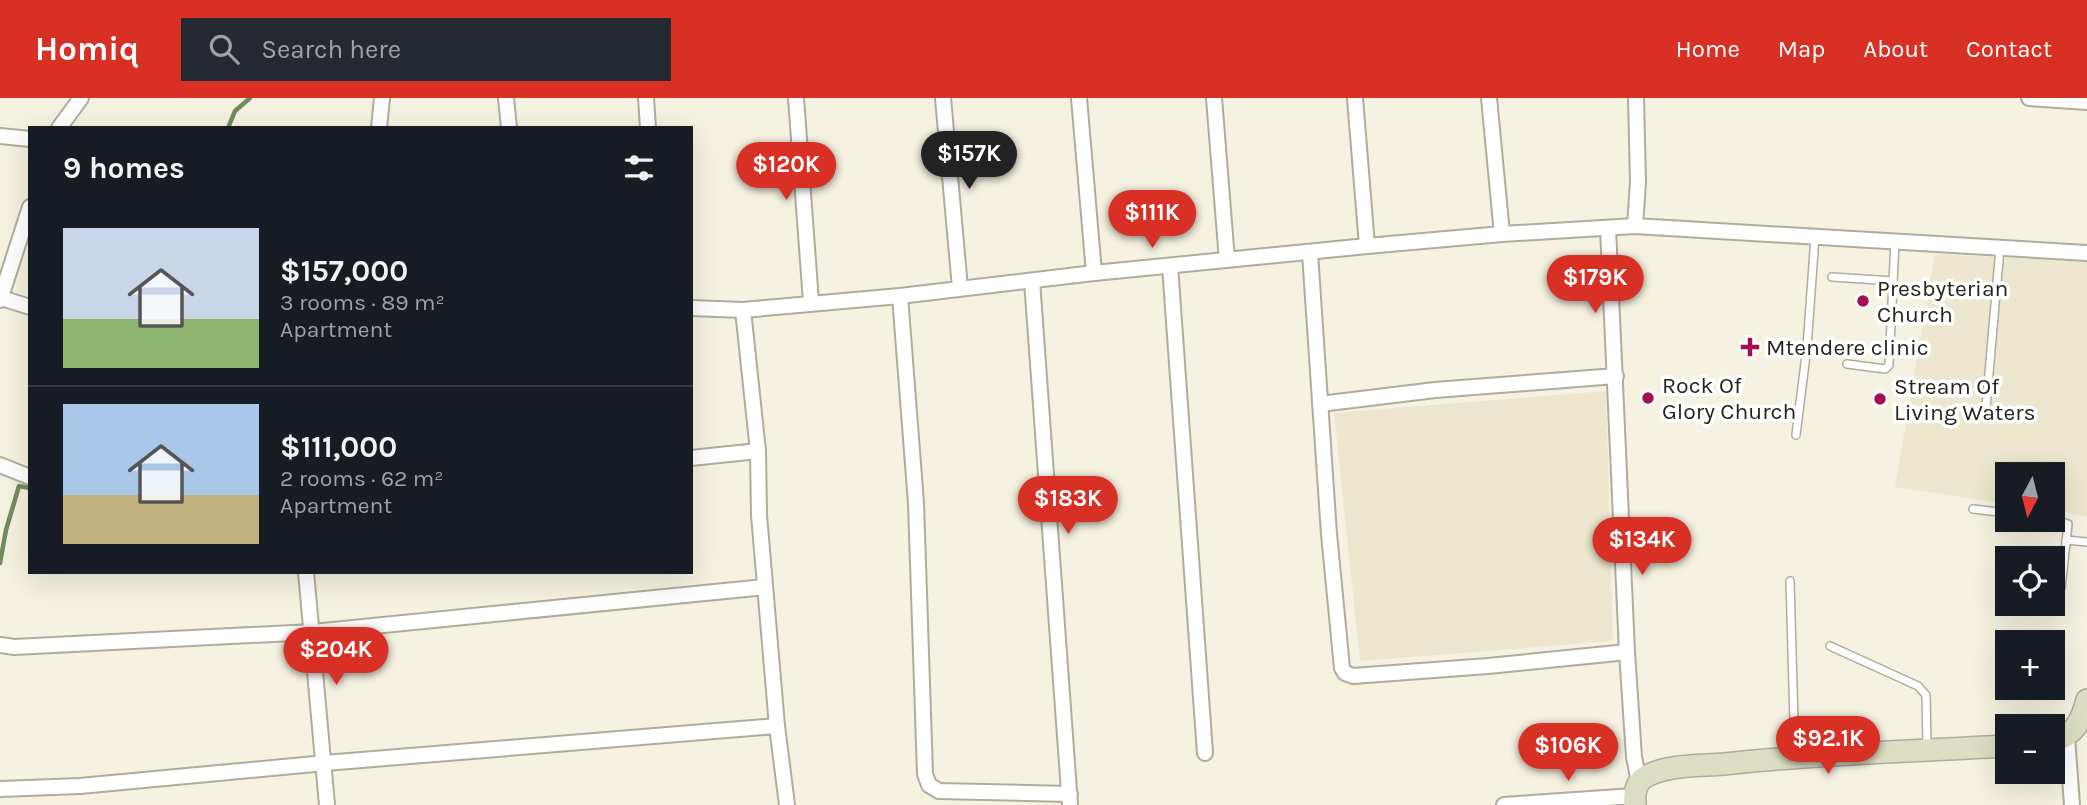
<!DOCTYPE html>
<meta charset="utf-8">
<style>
:root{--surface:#171b24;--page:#242831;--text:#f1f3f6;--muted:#9ea1a6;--line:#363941;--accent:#d93025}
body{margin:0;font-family:Karla,sans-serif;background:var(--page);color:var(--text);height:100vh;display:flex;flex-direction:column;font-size:26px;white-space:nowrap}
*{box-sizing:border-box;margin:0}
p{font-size:23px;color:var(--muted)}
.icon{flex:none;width:38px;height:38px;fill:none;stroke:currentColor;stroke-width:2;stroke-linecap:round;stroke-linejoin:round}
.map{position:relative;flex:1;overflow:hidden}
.side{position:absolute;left:28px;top:28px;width:665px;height:448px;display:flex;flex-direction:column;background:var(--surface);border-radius:0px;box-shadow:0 7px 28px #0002}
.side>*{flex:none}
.needle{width:46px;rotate:187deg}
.controls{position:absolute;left:1995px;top:364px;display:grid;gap:14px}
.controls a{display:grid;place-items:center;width:70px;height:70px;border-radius:0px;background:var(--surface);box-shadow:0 7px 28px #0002;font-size:35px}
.price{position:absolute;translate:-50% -60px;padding:0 16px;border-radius:24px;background:var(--accent);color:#fff;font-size:23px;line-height:46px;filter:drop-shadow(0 2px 4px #0008)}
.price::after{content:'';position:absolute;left:50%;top:42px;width:21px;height:16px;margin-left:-10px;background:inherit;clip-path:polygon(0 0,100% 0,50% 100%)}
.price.on{background:#222;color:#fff}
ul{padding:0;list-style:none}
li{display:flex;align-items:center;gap:21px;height:175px;padding:0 35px}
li+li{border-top:2px solid var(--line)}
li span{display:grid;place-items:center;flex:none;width:196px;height:140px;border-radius:0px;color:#555}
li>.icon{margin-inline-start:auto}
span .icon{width:84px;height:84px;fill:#fffc;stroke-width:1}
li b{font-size:30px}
h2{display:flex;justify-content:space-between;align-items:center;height:84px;padding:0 35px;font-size:30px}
header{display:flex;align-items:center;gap:42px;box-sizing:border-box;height:98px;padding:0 35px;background:var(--accent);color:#fff}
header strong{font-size:33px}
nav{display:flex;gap:38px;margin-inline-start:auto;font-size:24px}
.search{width:490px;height:63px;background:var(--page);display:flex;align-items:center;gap:18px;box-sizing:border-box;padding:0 24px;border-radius:0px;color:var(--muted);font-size:26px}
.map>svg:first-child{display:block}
.built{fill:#ece7ce}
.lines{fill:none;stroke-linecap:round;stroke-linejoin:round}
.stream{stroke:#728d5d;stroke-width:4.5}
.service-casing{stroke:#b0ac9d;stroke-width:10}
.minor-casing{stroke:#b0ac9d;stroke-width:18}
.secondary-casing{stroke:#b0ac9d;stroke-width:24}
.service{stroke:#fff;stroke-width:7}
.minor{stroke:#fff;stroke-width:14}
.secondary{stroke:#dcdfc4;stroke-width:21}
.poi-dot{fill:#a20e50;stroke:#fff;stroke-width:2.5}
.labels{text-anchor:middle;stroke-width:7;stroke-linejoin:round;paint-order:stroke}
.poi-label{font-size:23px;fill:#25231d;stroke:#fff;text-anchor:start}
</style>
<header>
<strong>Homiq</strong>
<div class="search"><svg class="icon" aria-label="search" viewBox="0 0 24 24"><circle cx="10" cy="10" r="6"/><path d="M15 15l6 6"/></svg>Search here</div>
<nav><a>Home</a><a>Map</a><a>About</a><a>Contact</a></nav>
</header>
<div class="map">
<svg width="2087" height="707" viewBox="0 0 2087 707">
<rect width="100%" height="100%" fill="#f6f2e1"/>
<g class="built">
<path d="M1935 156 2087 164V418L2053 413V376H2007V406L1895 389Z"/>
<path d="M1606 293 1613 543 1360 563 1334 315Z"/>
</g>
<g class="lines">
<g class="stream">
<path d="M228 30 235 13 250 0"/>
<path d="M0 465 6 432 19 388 30 390"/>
</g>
<defs>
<g id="service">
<path d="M1832 179 1893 183"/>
<path d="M1847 266 1885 271 1889 267 1895 144"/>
<path d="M1986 309 2000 150"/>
<path d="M1796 337 1807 249 1815 139"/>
<path d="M1973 411 2007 415"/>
<path d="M2053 421 2068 426 2061 490"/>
<path d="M2066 442 2087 444"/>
<path d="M1790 483 1795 658"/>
<path d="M1830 548 1918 588 1926 597 1927 648"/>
</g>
<g id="minor">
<path d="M506 0 509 30"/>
<path d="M646 0 648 30"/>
<path d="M796 0 811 204"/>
<path d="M943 0 960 190"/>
<path d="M1079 0 1094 175"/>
<path d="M1214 0 1227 162"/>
<path d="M1355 0 1367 148"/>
<path d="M1489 0 1502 136"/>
<path d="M2029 0 2087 4"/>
<path d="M59 30 81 0"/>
<path d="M379 30 382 0"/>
<path d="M0 38 30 41"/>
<path d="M1635 128 1638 84 1636 0"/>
<path d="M1608 130 1627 554 1634 659 1639 684"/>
<path d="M1310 155 1329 436 1342 570 1345 575 1353 578 1488 568 1627 554"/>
<path d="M1170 168 1205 655"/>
<path d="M1032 183 1070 707"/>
<path d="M900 198 916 405 925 676 929 687 939 693 1070 696"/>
<path d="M1 200 30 209"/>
<path d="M0 202 30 109"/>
<path d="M691 210 743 212"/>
<path d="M1320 306 1435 292 1616 278"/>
<path d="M691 360 758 353"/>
<path d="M0 367 30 379"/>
<path d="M306 474 327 707"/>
<path d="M0 547 14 549 313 534 765 489"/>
<path d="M2067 639 2072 707"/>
<path d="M0 691 80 688 325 665 777 628"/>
<path d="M787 707 777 628 759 417 758 353 743 212 900 198 1094 175 1367 148 1502 136 1635 128 2087 155"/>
<path d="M1504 707 1634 698"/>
</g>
<g id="secondary">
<path d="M2053 644C2075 636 2081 624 2087 602"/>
<path d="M1635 707C1634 696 1635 685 1645 679 1667 666 1700 668 1724 666 1818 656 1913 653 2007 648"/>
</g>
</defs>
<use href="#service" class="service-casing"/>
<use href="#minor" class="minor-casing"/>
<use href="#secondary" class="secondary-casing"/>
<use href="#service" class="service"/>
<use href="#minor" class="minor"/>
<use href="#secondary" class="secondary"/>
</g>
<g class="poi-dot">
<circle cx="1863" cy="203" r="7"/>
<path d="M1746.5 238.5h7v7h7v7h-7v7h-7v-7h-7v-7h7z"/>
<circle cx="1648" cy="300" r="7"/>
<circle cx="1880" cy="301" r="7"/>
</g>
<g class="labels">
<g class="poi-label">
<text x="1877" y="198">Presbyterian<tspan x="1877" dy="26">Church</tspan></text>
<text x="1766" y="257">Mtendere clinic</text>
<text x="1662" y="295">Rock Of<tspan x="1662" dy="26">Glory Church</tspan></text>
<text x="1894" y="296">Stream Of<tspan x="1894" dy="26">Living Waters</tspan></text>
</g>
</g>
</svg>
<div class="controls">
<a><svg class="needle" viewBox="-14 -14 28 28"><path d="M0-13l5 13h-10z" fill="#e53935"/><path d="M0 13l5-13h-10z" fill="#9ea1a6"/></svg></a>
<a><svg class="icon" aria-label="locate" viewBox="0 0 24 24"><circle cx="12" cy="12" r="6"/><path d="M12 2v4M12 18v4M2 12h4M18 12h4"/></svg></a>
<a>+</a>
<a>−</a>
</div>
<b class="price on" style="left:969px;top:93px">$157K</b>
<b class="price" style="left:786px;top:104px">$120K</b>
<b class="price" style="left:1152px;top:152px">$111K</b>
<b class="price" style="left:1595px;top:217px">$179K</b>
<b class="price" style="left:1068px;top:438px">$183K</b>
<b class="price" style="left:1642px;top:479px">$134K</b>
<b class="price" style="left:336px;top:589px">$204K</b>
<b class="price" style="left:1828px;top:678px">$92.1K</b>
<b class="price" style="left:1568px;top:685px">$106K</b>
<section class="side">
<h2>9 homes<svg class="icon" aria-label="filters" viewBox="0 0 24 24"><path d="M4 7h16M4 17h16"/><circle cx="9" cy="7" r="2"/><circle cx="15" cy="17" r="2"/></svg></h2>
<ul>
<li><span style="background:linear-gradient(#c9d6e8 65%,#8fb573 0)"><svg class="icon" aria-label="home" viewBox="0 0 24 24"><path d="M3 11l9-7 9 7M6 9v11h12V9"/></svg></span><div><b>$157,000</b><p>3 rooms · 89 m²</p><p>Apartment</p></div></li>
<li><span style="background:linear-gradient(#a9c7e8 65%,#c2b280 0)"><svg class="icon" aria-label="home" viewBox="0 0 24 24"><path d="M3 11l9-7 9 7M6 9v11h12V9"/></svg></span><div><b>$111,000</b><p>2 rooms · 62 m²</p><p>Apartment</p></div></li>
</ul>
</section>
</div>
